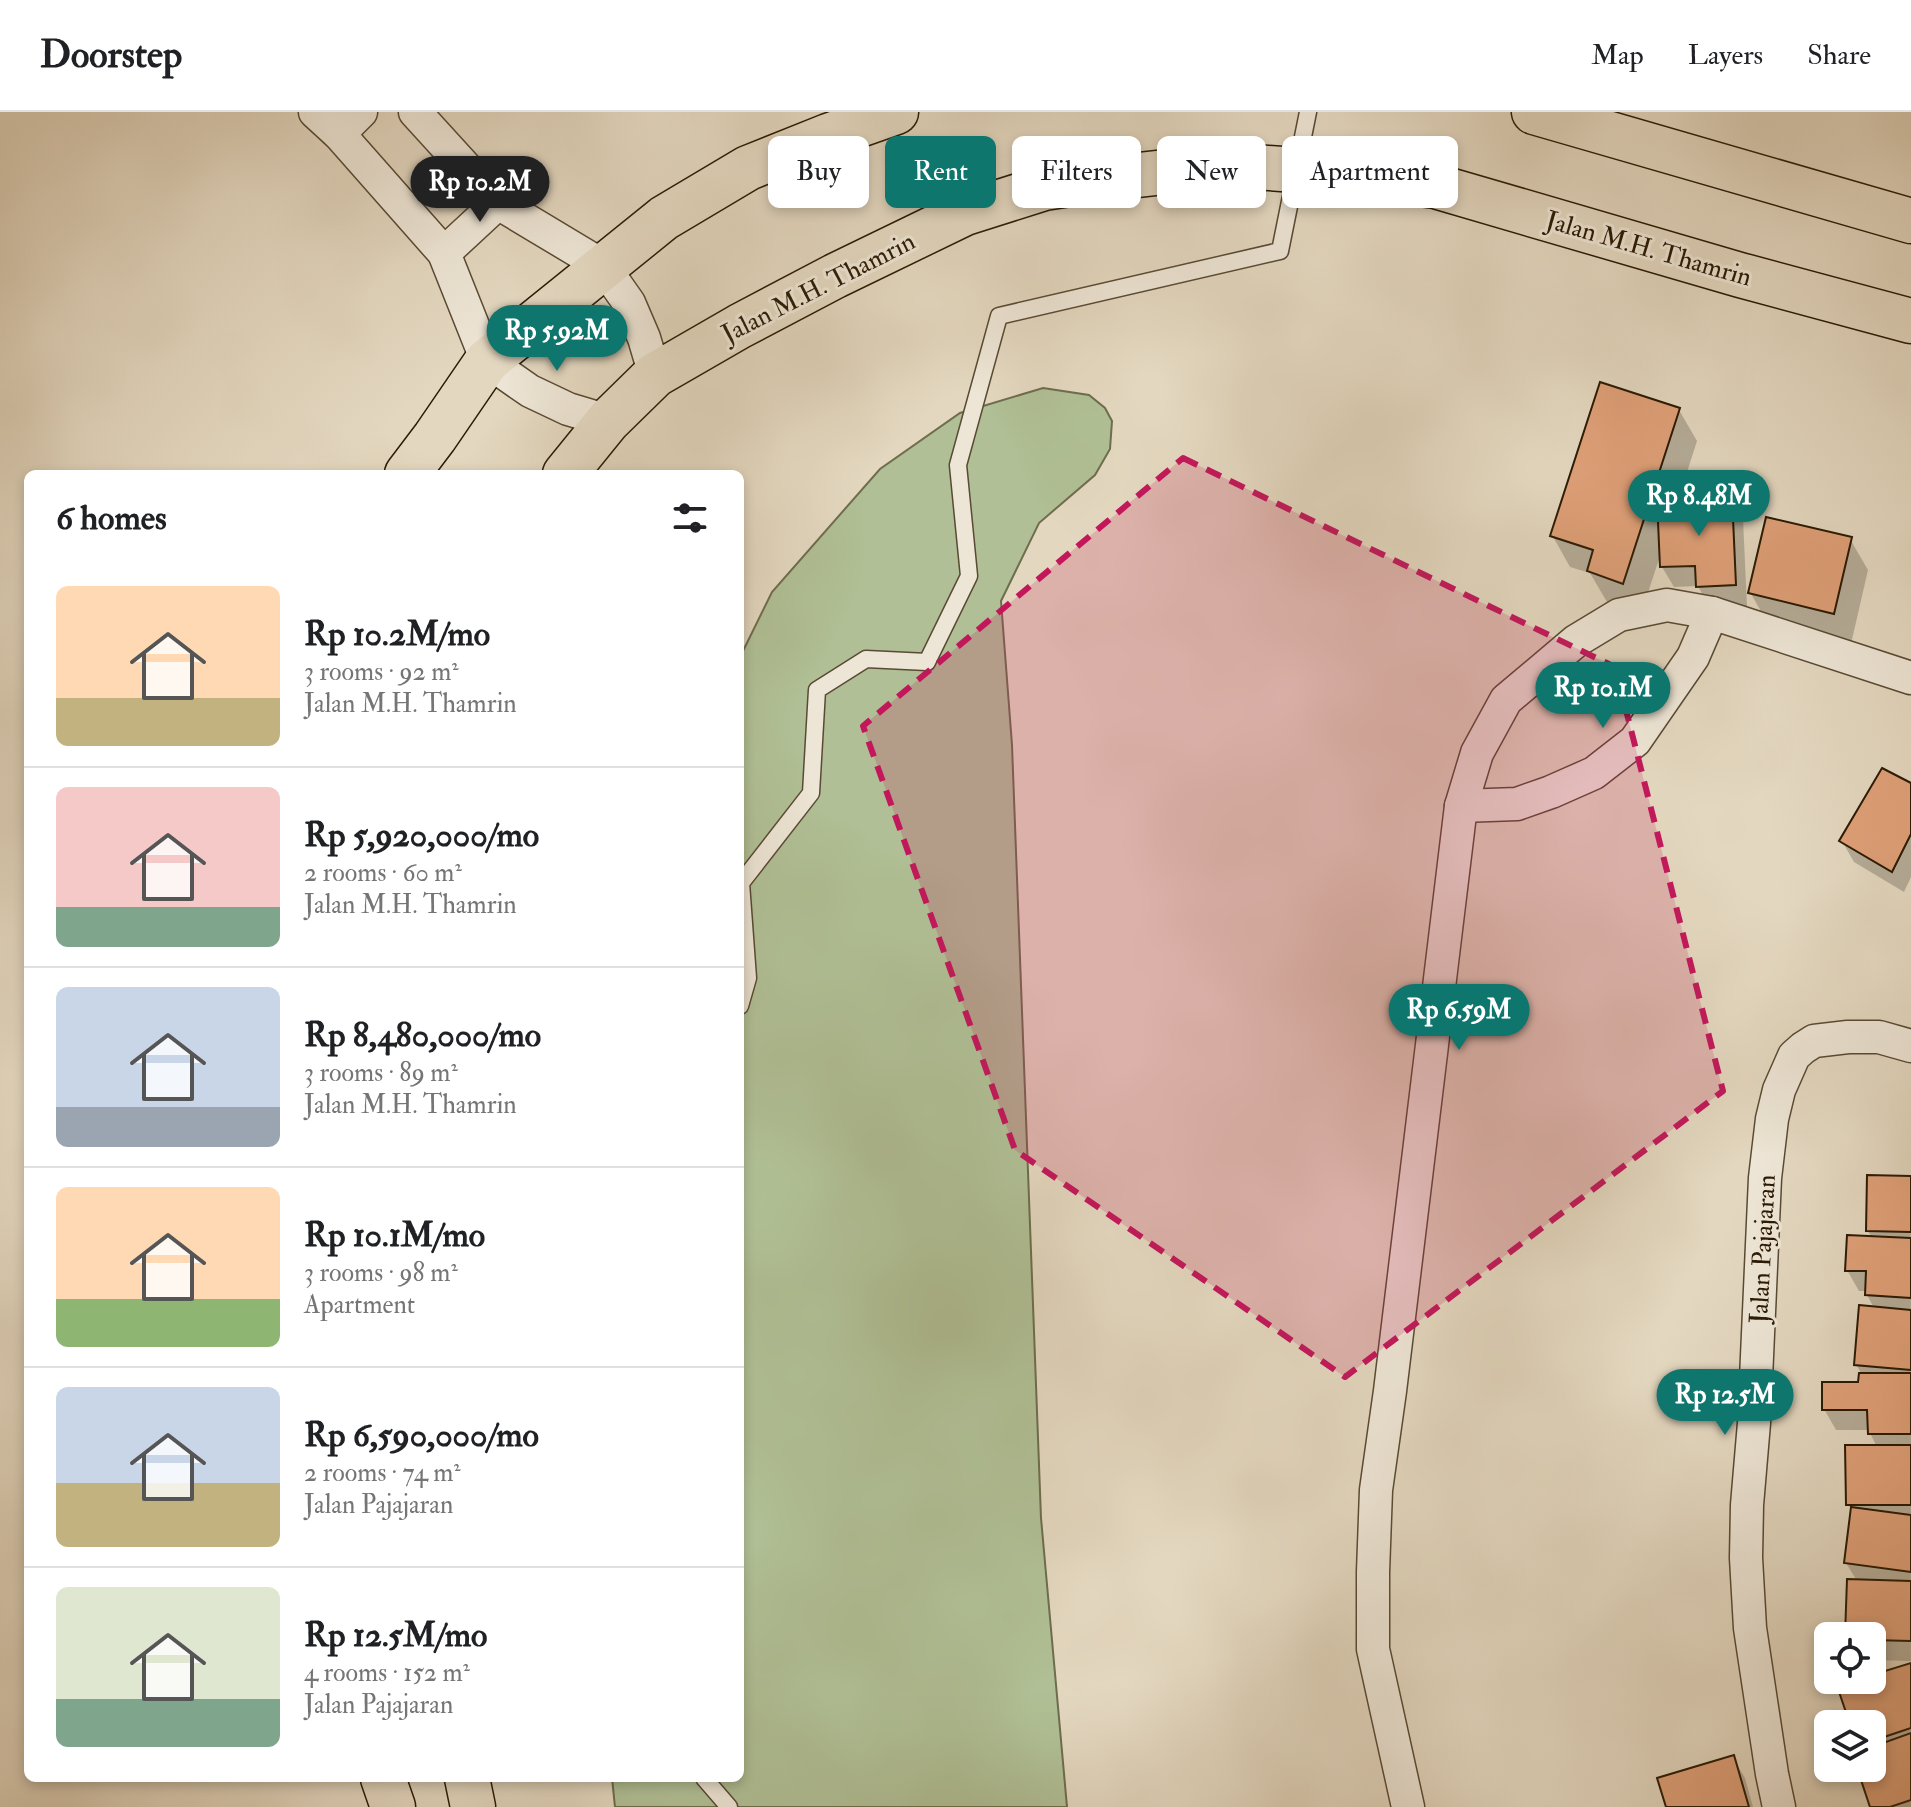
<!DOCTYPE html>
<meta charset="utf-8">
<style>
:root{--surface:#fff;--page:#f6f6f6;--text:#202124;--muted:#757577;--line:#e0e0e0;--accent:#0f766e}
body{margin:0;font-family:"IM FELL Double Pica",serif;background:var(--page);color:var(--text);height:100vh;display:flex;flex-direction:column;font-size:30px;white-space:nowrap}
*{box-sizing:border-box;margin:0}
p{font-size:26px;color:var(--muted)}
.icon{flex:none;width:44px;height:44px;fill:none;stroke:currentColor;stroke-width:2;stroke-linecap:round;stroke-linejoin:round}
.map{position:relative;flex:1;overflow:hidden}
.side{position:absolute;left:24px;top:358px;width:720px;height:1312px;display:flex;flex-direction:column;background:var(--surface);border-radius:12px;box-shadow:0 4px 12px #0003}
.side>*{flex:none}
.top-card{position:absolute;left:768px;top:24px;width:760px;height:72px;display:flex;gap:16px}
.buttons{position:absolute;left:1814px;top:1510px;display:grid;gap:16px}
.buttons a{display:grid;place-items:center;width:72px;height:72px;border-radius:12px;background:var(--surface);box-shadow:0 4px 12px #0003;font-size:40px}
.price{position:absolute;translate:-50% -68px;padding:0 18px;border-radius:28px;background:var(--accent);color:#fff;font-size:26px;line-height:52px;filter:drop-shadow(0 2px 4px #0008)}
.price::after{content:'';position:absolute;left:50%;top:48px;width:24px;height:18px;margin-left:-12px;background:inherit;clip-path:polygon(0 0,100% 0,50% 100%)}
.price.on{background:#222;color:#fff}
ul{padding:0;list-style:none}
li{display:flex;align-items:center;gap:24px;height:200px;padding:0 32px}
li+li{border-top:2px solid var(--line)}
li span{display:grid;place-items:center;flex:none;width:224px;height:160px;border-radius:12px;color:#555}
li>.icon{margin-inline-start:auto}
span .icon{width:96px;height:96px;fill:#fffc;stroke-width:1}
li b{font-size:34px}
h2{display:flex;justify-content:space-between;align-items:center;height:96px;padding:0 32px;font-size:34px}
.pill{padding:0 28px;border-radius:12px;background:var(--surface);box-shadow:0 4px 12px #0003;font-size:28px;line-height:72px}
.pill.on{background:var(--accent);color:#fff}
header{display:flex;align-items:center;gap:48px;box-sizing:border-box;height:112px;padding:0 40px;background:var(--surface);border-bottom:2px solid var(--line)}
header strong{font-size:38px}
nav{display:flex;gap:44px;margin-inline-start:auto;font-size:28px}
.map>svg:first-child{display:block}
.green{fill:#b0bf95;stroke:#6e6d4d;stroke-width:2}
.shadow{fill:#0003}
.building{fill:#dfa078;stroke:#2b1b05;stroke-width:2}
.lines{fill:none;stroke-linecap:round;stroke-linejoin:round}
.lane-casing{stroke:#594a34;stroke-width:19}
.street-casing{stroke:#594a34;stroke-width:35}
.primary-casing{stroke:#2b1b05;stroke-width:47}
.lane{stroke:#ede5d5;stroke-width:16}
.street{stroke:#ede5d5;stroke-width:32}
.primary{stroke:#e3d7bf;stroke-width:44}
.primary-bridge-casing{stroke:#2b1b05;stroke-width:47;stroke-linecap:butt}
.primary-bridge{stroke:#e3d7bf;stroke-width:44}
.marked{fill:#c2185b;fill-opacity:0.2;stroke:#c2185b;stroke-width:6;stroke-dasharray:16 10;stroke-linejoin:round}
.labels{text-anchor:middle;stroke-width:6;stroke-linejoin:round;paint-order:stroke}
.street-label{font-size:26px;fill:#2b1b05;stroke:#ede5d5}
</style>
<header>
<strong>Doorstep</strong>
<nav><a>Map</a><a>Layers</a><a>Share</a></nav>
</header>
<div class="map">
<svg width="1911" height="1695" viewBox="0 0 1911 1695">
<rect width="100%" height="100%" fill="#e3d7bf"/>
<filter id="stains"><feTurbulence type="fractalNoise" baseFrequency=".0025" numOctaves="4"/><feColorMatrix values="0 0 0 0 .2 0 0 0 0 .09 0 0 0 0 .02 0 0 0 .5 -.17"/></filter>
<radialGradient id="worn" r=".72"><stop offset=".6" stop-color="#630" stop-opacity="0"/><stop offset="1" stop-color="#630" stop-opacity=".3"/></radialGradient>
<path class="green" d="M1043 276 1089 283 1105 296 1112 309 1110 337 1095 363 1039 411 1001 489 1012 633 1041 1406 1067 1695H615L612 1666H740V545L772 480 880 357 960 301Z"/>
<g class="shadow">
<path d="M1679 298 1697 329 1678 388 1731 386 1743 407 1747 494 1709 495 1698 474 1674 475 1662 455 1661 441 1641 502 1607 490 1590 461 1570 455 1552 423Z"/>
<path d="M1850 427 1868 458 1851 532 1768 512 1750 480Z"/>
<path d="M1911 674V765L1904 780 1854 750 1842 729Z"/>
<path d="M1911 1066V1549L1872 1548V1524H1847L1857 1469 1846 1451 1852 1399 1848 1392 1877 1335 1870 1321V1318H1836L1824 1297 1860 1273 1862 1263 1856 1252 1874 1196 1867 1183V1179H1859L1847 1158 1872 1126 1868 1119Z"/>
<path d="M1911 1555V1695H1873L1859 1656H1872V1612H1852L1862 1568H1872V1565Z"/>
<path d="M1733 1646 1745 1666 1753 1695H1668Z"/>
</g>
<g class="building">
<path d="M1600 270 1680 296 1623 472 1587 459 1593 438 1550 424Z"/>
<path d="M1732 384 1736 473 1696 475 1695 454 1660 455 1657 387Z"/>
<path d="M1766 405 1852 425 1834 502 1748 481Z"/>
<path d="M1882 656 1911 671V722L1892 760 1839 729Z"/>
<path d="M1867 1063 1911 1064V1120L1866 1119Z"/>
<path d="M1847 1123 1911 1126V1186L1865 1183 1866 1159H1845Z"/>
<path d="M1859 1193 1911 1198V1258L1854 1253Z"/>
<path d="M1859 1261H1911V1322H1868L1867 1298H1822V1270H1858Z"/>
<path d="M1845 1333H1911V1393H1846Z"/>
<path d="M1851 1395 1911 1403V1460L1844 1451Z"/>
<path d="M1847 1467 1911 1469V1529L1872 1528V1524H1845Z"/>
<path d="M1911 1551V1616L1872 1629V1612H1850L1837 1574 1855 1568H1872V1563Z"/>
<path d="M1911 1621V1688L1890 1695H1870L1857 1656H1872V1635Z"/>
<path d="M1734 1643 1749 1695H1666L1657 1666Z"/>
</g>
<g class="lines">
<defs>
<g id="lane">
<path d="M740 894 748 866 741 771 811 681 817 578 866 547 927 550 969 464 958 353 999 204 1280 139 1308 0"/>
<path d="M704 1666 729 1695"/>
</g>
<g id="street">
<path d="M315 0 339 22 444 141 487 249 530 279 568 297 608 309"/>
<path d="M415 0 498 91 603 154 629 191 644 226 655 263"/>
<path d="M339 22 361 0"/>
<path d="M444 141 498 91"/>
<path d="M1461 694 1517 692 1551 680 1594 661 1635 629 1693 545 1712 501"/>
<path d="M1408 1695 1373 1537V1460L1376 1378 1390 1279 1461 694 1477 641 1506 588 1576 529 1619 503 1667 493 1712 501 1911 566"/>
<path d="M1779 1695 1772 1662 1750 1516 1746 1446 1747 1393 1754 1311 1765 1066 1772 1007 1779 978 1794 944 1803 936 1814 929 1848 925H1879L1911 934"/>
</g>
<g id="primary">
<path d="M1534 0 1911 109"/>
<path d="M1337 61 1435 74 1740 163 1911 209"/>
<path d="M407 362 435 325 487 249 664 106 748 56 828 24 896 0"/>
<path d="M565 362 608 309 655 263 740 214 835 164 965 101 1044 76 1103 67 1227 53"/>
<path d="M383 1666 393 1695"/>
<path d="M467 1666 473 1695"/>
</g>
</defs>
<use href="#lane" class="lane-casing"/>
<use href="#street" class="street-casing"/>
<use href="#primary" class="primary-casing"/>
<use href="#lane" class="lane"/>
<use href="#street" class="street"/>
<use href="#primary" class="primary"/>
<defs>
<path id="primary-bridge" d="M1227 53 1337 61"/>
</defs>
<use href="#primary-bridge" class="primary-bridge-casing"/>
<use href="#primary-bridge" class="primary-bridge"/>
</g>
<path class="marked" d="M1183 346 1615 555 1723 979 1345 1265 1015 1038 863 614Z"/>
<g class="labels">
<g class="street-label">
<text transform="translate(1649 136) rotate(16)" y="9">Jalan M.H. Thamrin</text>
<text transform="translate(818 175) rotate(-27)" y="9">Jalan M.H. Thamrin</text>
<text transform="translate(1762 1137) rotate(-87)" y="9">Jalan Pajajaran</text>
</g>
</g>
<rect width="100%" height="100%" filter="url(#stains)"/>
<rect width="100%" height="100%" fill="url(#worn)"/>
</svg>
<div class="buttons">
<a><svg class="icon" aria-label="locate" viewBox="0 0 24 24"><circle cx="12" cy="12" r="6"/><path d="M12 2v4M12 18v4M2 12h4M18 12h4"/></svg></a>
<a><svg class="icon" aria-label="layers" viewBox="0 0 24 24"><path d="M12 4l9 5-9 5-9-5zM3 14l9 5 9-5"/></svg></a>
</div>
<b class="price on" style="left:480px;top:112px">Rp 10.2M</b>
<b class="price" style="left:557px;top:261px">Rp 5.92M</b>
<b class="price" style="left:1699px;top:426px">Rp 8.48M</b>
<b class="price" style="left:1603px;top:618px">Rp 10.1M</b>
<b class="price" style="left:1459px;top:940px">Rp 6.59M</b>
<b class="price" style="left:1725px;top:1325px">Rp 12.5M</b>
<div class="top-card">
<a class="pill">Buy</a>
<a class="pill on">Rent</a>
<a class="pill">Filters</a>
<a class="pill">New</a>
<a class="pill">Apartment</a>
</div>
<section class="side">
<h2>6 homes<svg class="icon" aria-label="filters" viewBox="0 0 24 24"><path d="M4 7h16M4 17h16"/><circle cx="9" cy="7" r="2"/><circle cx="15" cy="17" r="2"/></svg></h2>
<ul>
<li><span style="background:linear-gradient(#ffd9b3 70%,#c2b280 0)"><svg class="icon" aria-label="home" viewBox="0 0 24 24"><path d="M3 11l9-7 9 7M6 9v11h12V9"/></svg></span><div><b>Rp 10.2M/mo</b><p>3 rooms · 92 m²</p><p>Jalan M.H. Thamrin</p></div></li>
<li><span style="background:linear-gradient(#f6c9c9 75%,#7fa58c 0)"><svg class="icon" aria-label="home" viewBox="0 0 24 24"><path d="M3 11l9-7 9 7M6 9v11h12V9"/></svg></span><div><b>Rp 5,920,000/mo</b><p>2 rooms · 60 m²</p><p>Jalan M.H. Thamrin</p></div></li>
<li><span style="background:linear-gradient(#c9d6e8 75%,#9aa5b1 0)"><svg class="icon" aria-label="home" viewBox="0 0 24 24"><path d="M3 11l9-7 9 7M6 9v11h12V9"/></svg></span><div><b>Rp 8,480,000/mo</b><p>3 rooms · 89 m²</p><p>Jalan M.H. Thamrin</p></div></li>
<li><span style="background:linear-gradient(#ffd9b3 70%,#8fb573 0)"><svg class="icon" aria-label="home" viewBox="0 0 24 24"><path d="M3 11l9-7 9 7M6 9v11h12V9"/></svg></span><div><b>Rp 10.1M/mo</b><p>3 rooms · 98 m²</p><p>Apartment</p></div></li>
<li><span style="background:linear-gradient(#c9d6e8 60%,#c2b280 0)"><svg class="icon" aria-label="home" viewBox="0 0 24 24"><path d="M3 11l9-7 9 7M6 9v11h12V9"/></svg></span><div><b>Rp 6,590,000/mo</b><p>2 rooms · 74 m²</p><p>Jalan Pajajaran</p></div></li>
<li><span style="background:linear-gradient(#dfe7d0 70%,#7fa58c 0)"><svg class="icon" aria-label="home" viewBox="0 0 24 24"><path d="M3 11l9-7 9 7M6 9v11h12V9"/></svg></span><div><b>Rp 12.5M/mo</b><p>4 rooms · 152 m²</p><p>Jalan Pajajaran</p></div></li>
</ul>
</section>
</div>
